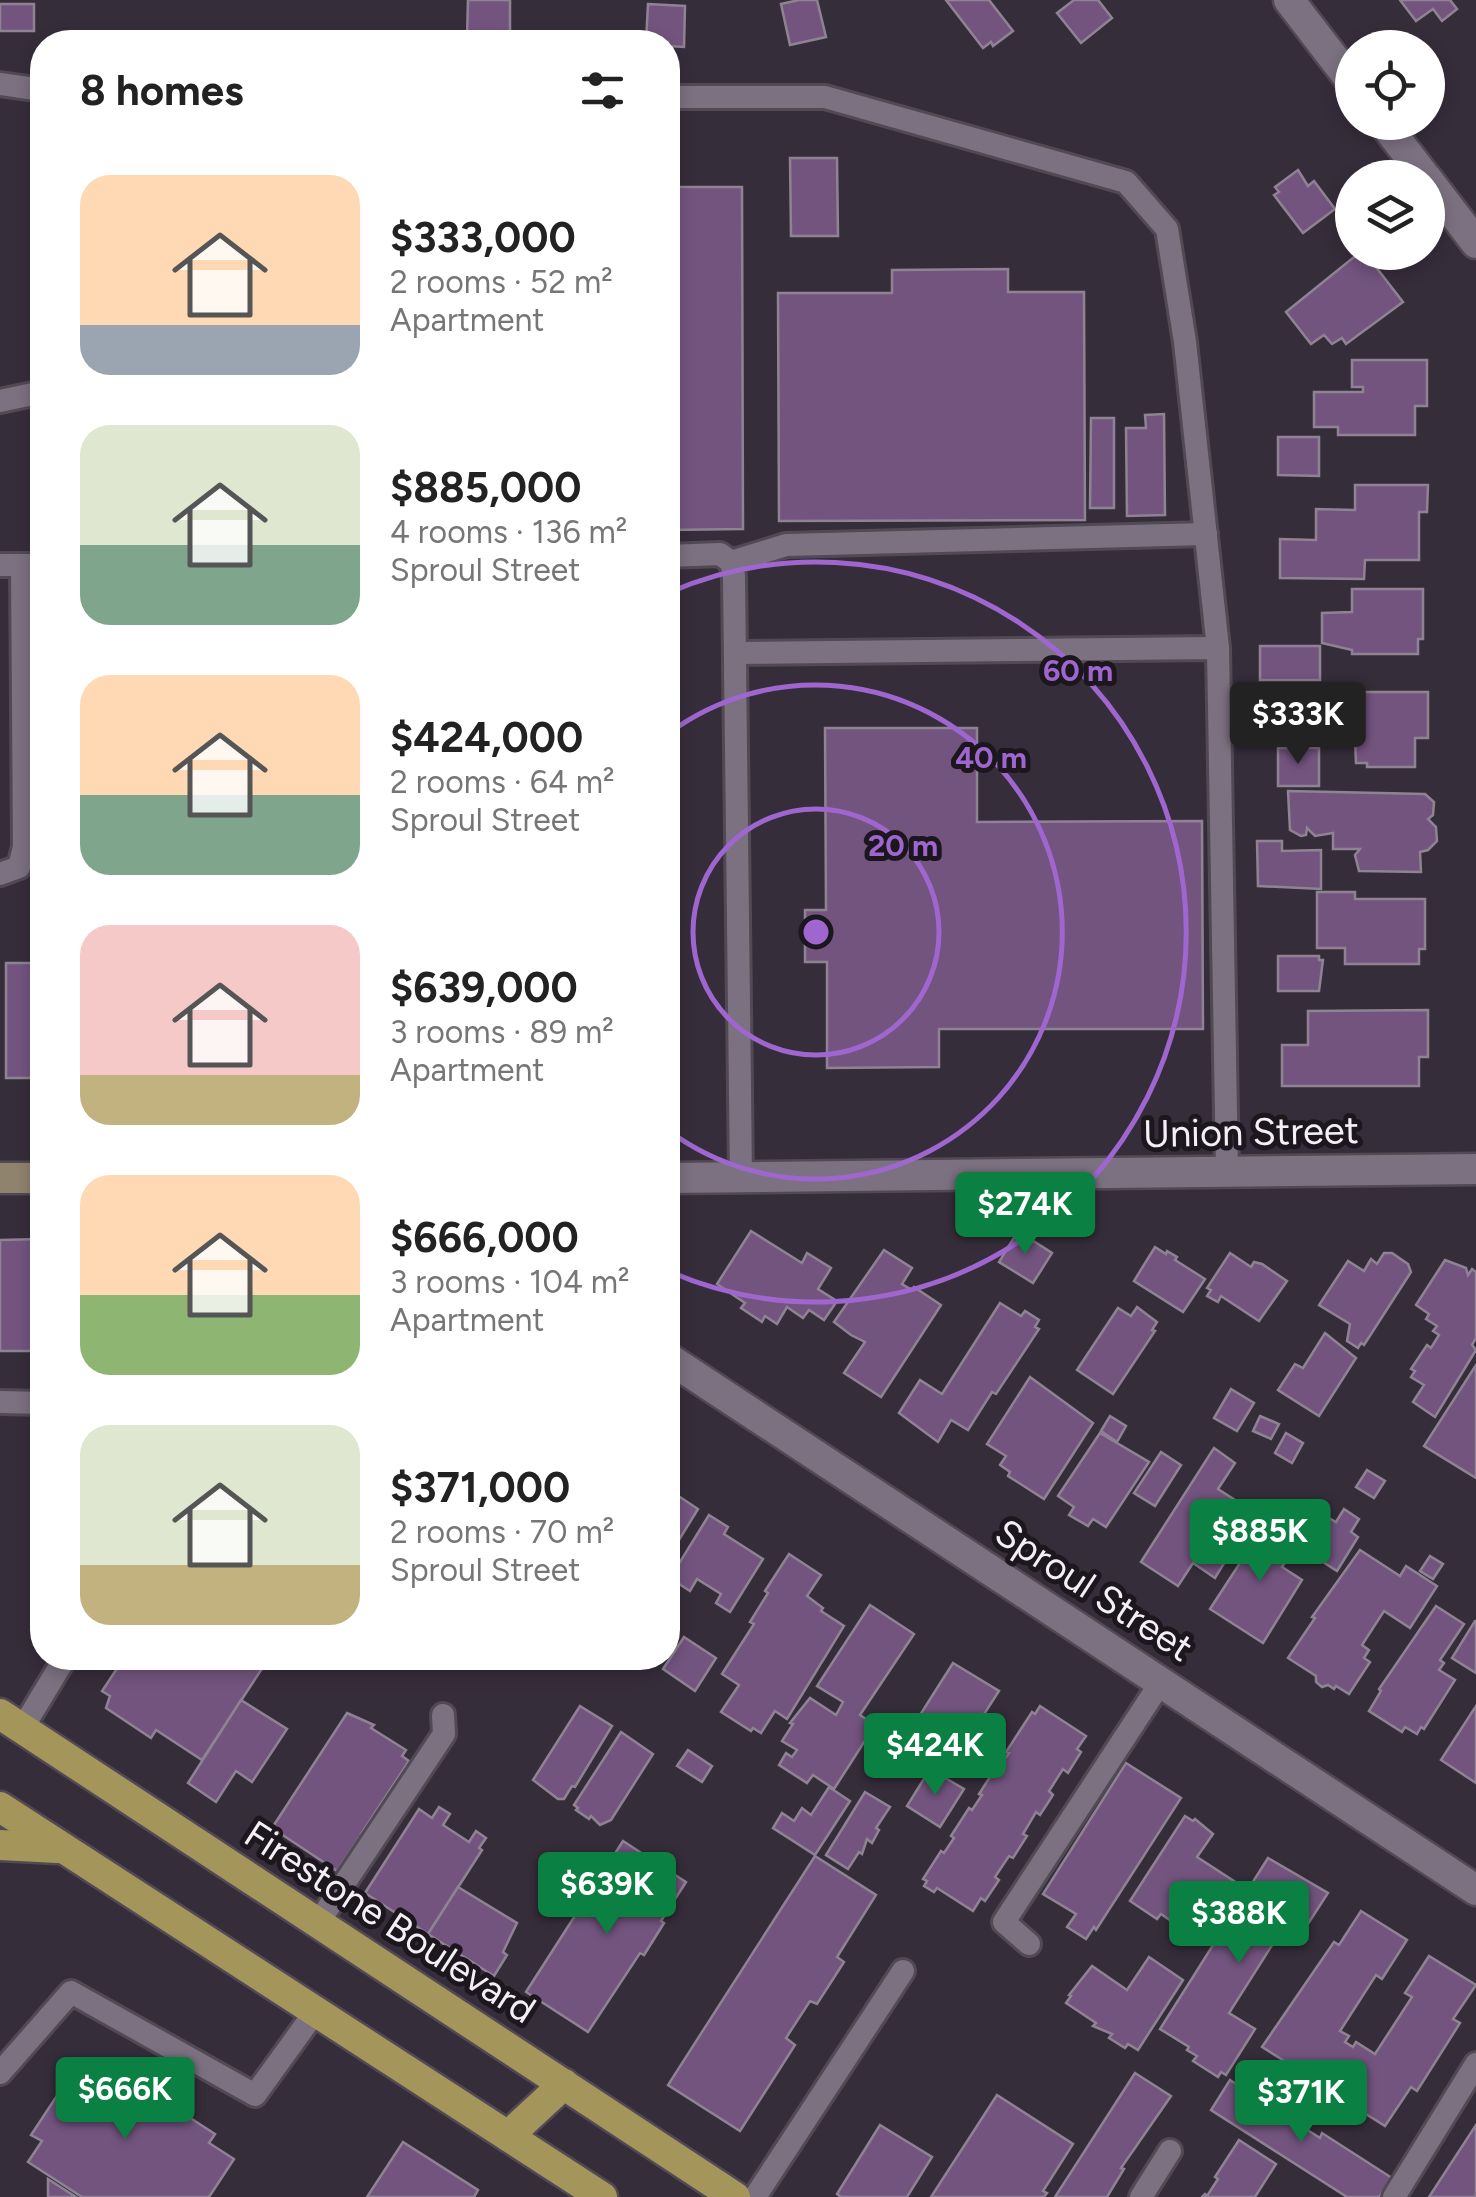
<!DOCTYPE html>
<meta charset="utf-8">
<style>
:root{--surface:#fff;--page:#f6f6f6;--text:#222;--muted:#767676;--accent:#0b8043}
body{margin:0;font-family:Figtree,sans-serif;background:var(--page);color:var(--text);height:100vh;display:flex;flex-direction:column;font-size:38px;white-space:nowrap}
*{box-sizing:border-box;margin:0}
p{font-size:32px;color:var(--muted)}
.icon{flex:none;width:55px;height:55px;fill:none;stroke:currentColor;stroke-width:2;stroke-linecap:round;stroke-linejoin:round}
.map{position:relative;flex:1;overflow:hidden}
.panel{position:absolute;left:30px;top:30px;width:650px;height:1640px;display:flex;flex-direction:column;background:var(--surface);border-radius:40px;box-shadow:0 5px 15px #0003}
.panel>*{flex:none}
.tools{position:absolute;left:1335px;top:30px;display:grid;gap:20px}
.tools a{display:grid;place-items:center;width:110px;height:110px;border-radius:50%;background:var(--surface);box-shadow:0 5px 15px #0003;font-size:50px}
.price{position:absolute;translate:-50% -85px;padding:0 22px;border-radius:10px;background:var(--accent);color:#fff;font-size:32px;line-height:65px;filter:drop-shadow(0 2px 5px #0008)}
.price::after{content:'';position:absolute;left:50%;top:60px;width:30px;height:22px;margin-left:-15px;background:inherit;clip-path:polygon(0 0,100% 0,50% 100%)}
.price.selected{background:#222;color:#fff}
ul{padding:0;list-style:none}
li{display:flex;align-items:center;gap:30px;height:250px;padding:0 50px}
li span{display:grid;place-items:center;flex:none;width:280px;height:200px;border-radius:30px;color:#555}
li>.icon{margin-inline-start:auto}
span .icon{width:120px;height:120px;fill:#fffc;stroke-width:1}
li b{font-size:42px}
h2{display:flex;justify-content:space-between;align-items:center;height:120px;padding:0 50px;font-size:42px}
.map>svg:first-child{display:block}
.building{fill:#73547f;stroke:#8e8392;stroke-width:2.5}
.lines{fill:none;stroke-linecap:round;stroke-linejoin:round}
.lane-casing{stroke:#514954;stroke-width:28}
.street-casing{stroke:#514954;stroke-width:35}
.secondary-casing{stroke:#514954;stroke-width:35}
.primary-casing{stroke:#514954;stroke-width:35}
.lane{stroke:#7c7180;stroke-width:22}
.street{stroke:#7c7180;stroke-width:30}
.secondary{stroke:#90836e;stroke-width:30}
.primary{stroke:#a4955b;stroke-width:30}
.ring{fill:none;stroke:#9f66d0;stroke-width:5}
.labels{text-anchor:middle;stroke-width:10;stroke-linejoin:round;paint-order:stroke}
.street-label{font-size:38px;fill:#f4eef7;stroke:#1b171d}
.centre{fill:#9f66d0;stroke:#1b171d;stroke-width:5}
.ring-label{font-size:30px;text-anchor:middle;font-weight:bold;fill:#9f66d0;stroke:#1b171d;stroke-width:10;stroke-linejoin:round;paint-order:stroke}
</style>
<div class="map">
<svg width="1476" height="2197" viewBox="0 0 1476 2197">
<rect width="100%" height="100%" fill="#362d3a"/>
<g class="building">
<path d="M468 0H510V38L467 37Z"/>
<path d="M799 0H817L826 37 790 45 781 4Z"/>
<path d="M946 0H989L1013 31 993 46 991 42 983 48Z"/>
<path d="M1074 0H1098L1112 18 1081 43 1057 13Z"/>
<path d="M1400 0H1450L1457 9 1442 21 1433 9 1416 21Z"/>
<rect x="0" y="4" width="34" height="27"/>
<path d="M648 4 685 6 684 47 668 46V42H646Z"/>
<path d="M790 158H837L838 236H791Z"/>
<path d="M1298 170 1308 186 1314 181 1335 209 1303 233 1274 195 1279 192 1275 187Z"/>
<path d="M668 187H742L743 529 668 530Z"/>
<path d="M1359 253 1368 265 1372 262 1403 302 1346 344 1342 338 1332 344 1324 335 1311 344 1286 312Z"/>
<path d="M1008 269V292H1084L1085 520 779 521 778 293H892V270Z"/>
<path d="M1352 360H1427V406H1415V435H1338V427H1314V392H1363V387H1352Z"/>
<path d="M1164 414 1165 515 1127 516 1126 428H1146L1145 415Z"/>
<path d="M1091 418H1114V508H1090Z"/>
<path d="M1278 437H1319V476L1278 475Z"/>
<path d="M1355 485H1428L1427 512H1419V560H1365L1364 579 1280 578V539L1316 540V509L1355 510Z"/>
<path d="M1352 589H1423V639H1418V654H1352V650L1322 643V613L1352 612Z"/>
<rect x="1260" y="646" width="60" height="34"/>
<path d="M1353 692H1428V738H1415V767H1367V763H1356Z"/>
<path d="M825 728H977V822L1202 821 1203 1029H939V1067L827 1068V962H805V944H827V926H805V910H826Z"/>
<rect x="1278" y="748" width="41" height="38"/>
<path d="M1288 791 1425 794 1434 802 1433 815 1428 819 1436 827 1437 841 1428 850 1420 852 1421 872 1359 871 1355 855 1360 849H1333V833L1315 836 1307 828 1306 835 1301 836 1290 830Z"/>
<path d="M1257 841H1282V851L1321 850V889L1258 886Z"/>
<path d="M1317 892H1355V899H1425V949H1419V964H1345V948H1317Z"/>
<path d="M1278 956H1319V960H1323L1319 991H1278Z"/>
<rect x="6" y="963" width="36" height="115"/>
<path d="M1428 1010V1057H1419V1086H1282V1045H1308V1011Z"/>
<path d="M751 1231 802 1263 807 1253 831 1268 818 1289 837 1301 824 1320 809 1310 803 1318 787 1307 777 1324 765 1316 762 1322 741 1308 745 1303 717 1284Z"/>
<path d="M1018 1231 1052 1253 1033 1283 999 1262Z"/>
<path d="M42 1239V1351H0V1240Z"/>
<path d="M1155 1247 1166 1254 1167 1251 1177 1257 1175 1260 1205 1279 1183 1312 1134 1281Z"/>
<path d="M884 1250 912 1268 902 1284 912 1290 914 1287 941 1305 881 1397 844 1373 865 1342 851 1335 834 1322Z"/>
<path d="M1230 1253 1251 1267 1254 1262 1262 1264 1287 1281 1259 1321 1221 1296 1218 1302 1207 1296 1211 1290 1207 1288Z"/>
<path d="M1384 1253H1392L1408 1264 1411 1272 1364 1345 1361 1343 1358 1348 1347 1341 1350 1324 1319 1305 1348 1261 1364 1271 1371 1259 1377 1264Z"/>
<path d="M1445 1260 1466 1268 1468 1275 1472 1269 1476 1272V1338L1472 1345 1476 1350 1435 1417 1413 1402 1424 1385 1411 1377 1415 1371 1411 1369 1427 1345 1431 1348 1439 1335 1433 1331 1437 1326 1426 1319 1429 1314 1416 1305Z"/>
<path d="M1000 1303 1021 1316 1025 1311 1039 1320 1035 1327 1039 1329 996 1394 992 1392 968 1430 951 1420 938 1442 899 1413 920 1380 942 1394Z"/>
<path d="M1137 1307 1157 1322 1152 1330 1155 1331 1113 1394 1077 1370 1118 1308 1131 1316Z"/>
<path d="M1325 1333 1356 1358 1319 1416 1278 1390 1295 1364 1303 1368Z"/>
<path d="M1476 1365V1478L1424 1446Z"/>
<path d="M1030 1377 1093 1423 1044 1499 1008 1476 1010 1472 1000 1465 1006 1456 987 1444Z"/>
<path d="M1231 1389 1254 1403 1237 1431 1214 1418Z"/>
<path d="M1110 1416 1126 1426 1117 1442 1101 1431Z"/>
<path d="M1260 1416 1279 1424 1271 1439 1253 1431Z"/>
<path d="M1100 1433 1149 1462 1106 1527 1093 1519 1088 1526 1069 1515 1074 1507 1058 1496Z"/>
<path d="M1286 1433 1303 1443 1292 1463 1275 1453Z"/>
<path d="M1214 1448 1235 1463 1218 1489 1255 1513 1215 1578 1193 1563 1178 1586 1141 1562Z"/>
<path d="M1161 1452 1181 1465 1155 1506 1134 1493Z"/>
<path d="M1367 1470 1385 1481 1374 1498 1356 1487Z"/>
<path d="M668 1489 698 1509 679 1540 676 1537 668 1550Z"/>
<path d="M1344 1509 1359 1519 1351 1532 1358 1537 1337 1571 1306 1551 1327 1517 1336 1522Z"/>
<path d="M709 1515 728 1527 724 1534 763 1559 730 1612 716 1603 721 1594 697 1579 690 1591 670 1578Z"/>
<path d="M1268 1520 1299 1541 1282 1567 1302 1580 1263 1643 1210 1609Z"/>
<path d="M1360 1550 1400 1576 1406 1566 1437 1586 1410 1628 1384 1611 1362 1645 1369 1650 1364 1658 1370 1662 1349 1694 1336 1686 1334 1689 1328 1685 1322 1687 1316 1682V1676L1288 1658 1315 1618 1312 1617Z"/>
<path d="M789 1554 821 1575 807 1596 823 1608 821 1611 844 1626 787 1719 775 1711 761 1733 753 1728 751 1731 721 1712 739 1685 722 1674 754 1624 750 1622 768 1593 765 1591Z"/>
<path d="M1430 1556 1443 1564 1433 1579 1420 1571Z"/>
<path d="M870 1605 914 1634 860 1715 875 1725 834 1789 813 1775 807 1783 779 1765 786 1753 792 1757 797 1750 782 1741 793 1724 790 1723 810 1698 836 1715 843 1702 817 1686Z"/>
<path d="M1436 1606 1464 1624 1440 1660 1444 1663 1439 1670 1455 1680 1424 1729 1421 1727 1417 1734 1405 1727 1402 1732 1369 1711 1381 1691 1379 1689Z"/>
<path d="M1475 1621H1476V1673L1452 1658Z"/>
<path d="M684 1637 716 1658 695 1691 663 1669Z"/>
<path d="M124 1658H269L202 1760 156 1730 151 1738 106 1708 110 1696 102 1691Z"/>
<path d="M953 1663 999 1691 961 1750 954 1745 948 1755 935 1747 926 1762 901 1745Z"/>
<path d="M241 1700 287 1729 252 1782 236 1771 216 1802 188 1783Z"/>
<path d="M580 1706 612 1726 575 1787 572 1786 564 1799H558L533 1780Z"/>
<path d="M1040 1706 1086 1736 1077 1749 1081 1752 1068 1773 1063 1769 1049 1791 1053 1795 1040 1815 1036 1812 1023 1834 1027 1836 1013 1858 1009 1856 995 1877 999 1880 985 1901 981 1898 973 1911 937 1888 934 1892 924 1886 927 1881 923 1879 941 1851 944 1853 954 1838 951 1836 969 1808 972 1810 982 1795 979 1794 1002 1758 1004 1760 1009 1753 1006 1752 1032 1712 1035 1714Z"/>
<path d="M1476 1706V1783L1441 1760Z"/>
<path d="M347 1713 374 1725 371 1728 406 1750 402 1756 409 1761 361 1834 365 1836 362 1840 359 1838 337 1871 272 1828Z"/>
<path d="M621 1732 653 1754 611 1820 600 1825 591 1816 589 1819 576 1810 578 1808 574 1805Z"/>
<path d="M688 1750 712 1766 702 1782 677 1766Z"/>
<path d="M1126 1763 1181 1798 1096 1930 1094 1927 1086 1939 1067 1927 1076 1914 1043 1894Z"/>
<path d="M930 1769 964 1789 940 1827 907 1806Z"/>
<path d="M829 1787 850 1801 815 1855 773 1828 782 1813 794 1821 802 1808 811 1815Z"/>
<path d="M865 1792 890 1807 876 1828 879 1830 872 1843 867 1839 862 1854 859 1852 848 1869 826 1855Z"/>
<path d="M439 1807 450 1814 443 1825 469 1842 476 1831 486 1838 479 1848 482 1850 428 1934 365 1893 419 1809 432 1818Z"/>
<path d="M1185 1816 1193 1821 1195 1819 1213 1834 1197 1857 1243 1887 1229 1910 1213 1899 1212 1906 1191 1934 1186 1930 1183 1935 1171 1927 1174 1923 1161 1914 1157 1919 1130 1901Z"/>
<path d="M623 1841 686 1882 661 1921 664 1923 644 1955 640 1953 588 2032 526 1992Z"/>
<path d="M815 1856 876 1895 837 1957 844 1962 817 2004 810 2001 786 2038 795 2045 740 2131 668 2085Z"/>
<path d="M1268 1858 1328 1893 1304 1930 1288 1920 1229 2013 1255 2029 1226 2075 1221 2072 1218 2077 1193 2061 1197 2056 1187 2050 1189 2047 1160 2029Z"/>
<path d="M458 1887 517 1923 503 1952 507 1955 494 1976 428 1934Z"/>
<path d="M1361 1911 1407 1940 1382 1979 1376 1975 1340 2031 1349 2036 1345 2042 1353 2047 1356 2042 1375 2054 1412 1997 1405 1993 1429 1956 1476 1985 1453 2019 1460 2023 1417 2091 1411 2087 1385 2126 1328 2090 1332 2085 1325 2080 1322 2085 1262 2047 1334 1942 1339 1945Z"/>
<path d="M1149 1957 1183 1980 1138 2050 1128 2044 1125 2048 1109 2038 1112 2034 1093 2026 1096 2023 1066 2003 1071 1996 1069 1995 1092 1966 1127 1990Z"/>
<path d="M88 2064 110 2077 115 2069 215 2134 209 2143 234 2159 209 2197H82L28 2162 42 2141 31 2135 74 2070 81 2075Z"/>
<path d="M1135 2073 1171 2096 1121 2168 1124 2169 1107 2197H1055Z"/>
<path d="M1230 2080 1320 2138 1322 2133 1392 2178 1379 2197H1347L1211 2110Z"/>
<path d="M997 2095 1073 2144 1043 2191 1047 2193 1044 2197H931Z"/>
<path d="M880 2125 932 2157 907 2197H841L837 2194Z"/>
<path d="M1476 2125V2197H1429Z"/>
<path d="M1239 2140 1276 2164 1255 2197H1202L1205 2194 1207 2196 1218 2179 1215 2177Z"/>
<path d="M403 2142 478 2190 474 2197H367Z"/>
<path d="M48 2179 76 2197H48Z"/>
</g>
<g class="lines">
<defs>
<g id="lane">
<path d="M0 84 42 90"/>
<path d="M668 97H825L1126 182 1167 229 1185 342 1218 648"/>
<path d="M0 401 42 392"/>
<path d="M668 556 720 554 731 562 734 576 741 1177"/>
<path d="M731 562 786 545 1206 534"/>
<path d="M0 565H42"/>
<path d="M736 653 1218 648 1227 1172"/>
<path d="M0 874 19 867 24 847 22 565"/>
<path d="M0 1402 42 1403"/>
<path d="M22 1729 65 1658"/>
<path d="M318 1923 444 1734 443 1715"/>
<path d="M1029 1944 1004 1922 1161 1682"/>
<path d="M0 2073 71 1992 255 2095 315 2012"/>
<path d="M755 2197 903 1971"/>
<path d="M1141 2197 1170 2151"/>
<path d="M1394 2197 1476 2064"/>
</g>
<g id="street">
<path d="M1289 0 1352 82"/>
<path d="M1383 122 1426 178"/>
<path d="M1428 180 1476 243"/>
<path d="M668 1178 1476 1169"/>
<path d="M668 1358 1476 1890"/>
</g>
<path id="secondary" d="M0 1178H42"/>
<g id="primary">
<path d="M0 1714 735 2197"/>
<path d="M0 1807 602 2197"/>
<path d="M0 1845 57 1848"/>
<path d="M508 2136 564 2084"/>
</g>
</defs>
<use href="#lane" class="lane-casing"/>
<use href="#street" class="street-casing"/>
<use href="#secondary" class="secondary-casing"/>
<use href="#primary" class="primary-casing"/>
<use href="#lane" class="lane"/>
<use href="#street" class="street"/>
<use href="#secondary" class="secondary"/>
<use href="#primary" class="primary"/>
</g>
<g class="ring">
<circle cx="816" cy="932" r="123"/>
<path d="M669 733A247 247 0 1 1 669 1131"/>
<path d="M668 593A370 370 0 1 1 668 1271"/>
</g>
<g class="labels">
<g class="street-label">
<text transform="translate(1251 1132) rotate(-1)" y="13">Union Street</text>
<text transform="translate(1094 1590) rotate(33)" y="13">Sproul Street</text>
<text transform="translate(390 1922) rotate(33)" y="13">Firestone Boulevard</text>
</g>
</g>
<circle cx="816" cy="932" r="15" class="centre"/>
<g class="ring-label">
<text x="1078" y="681">60 m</text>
<text x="991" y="768">40 m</text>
<text x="903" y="856">20 m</text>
</g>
</svg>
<div class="tools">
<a><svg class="icon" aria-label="locate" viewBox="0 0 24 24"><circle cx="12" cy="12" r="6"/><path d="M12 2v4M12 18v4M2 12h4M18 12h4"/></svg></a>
<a><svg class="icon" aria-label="layers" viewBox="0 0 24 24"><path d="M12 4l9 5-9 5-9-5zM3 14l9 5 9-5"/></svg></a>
</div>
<b class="price selected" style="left:1298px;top:767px">$333K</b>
<b class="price" style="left:1025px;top:1257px">$274K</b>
<b class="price" style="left:1260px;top:1584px">$885K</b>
<b class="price" style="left:935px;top:1798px">$424K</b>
<b class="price" style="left:607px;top:1937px">$639K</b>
<b class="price" style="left:1239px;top:1966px">$388K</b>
<b class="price" style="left:125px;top:2142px">$666K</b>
<b class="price" style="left:1301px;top:2145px">$371K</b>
<section class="panel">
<h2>8 homes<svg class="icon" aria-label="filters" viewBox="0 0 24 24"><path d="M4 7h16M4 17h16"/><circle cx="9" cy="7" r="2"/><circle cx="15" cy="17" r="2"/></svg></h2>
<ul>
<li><span style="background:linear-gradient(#ffd9b3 75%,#9aa5b1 0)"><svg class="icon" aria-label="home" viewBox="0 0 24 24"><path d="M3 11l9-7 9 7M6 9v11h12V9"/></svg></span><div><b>$333,000</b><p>2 rooms · 52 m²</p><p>Apartment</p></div></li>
<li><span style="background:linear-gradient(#dfe7d0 60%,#7fa58c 0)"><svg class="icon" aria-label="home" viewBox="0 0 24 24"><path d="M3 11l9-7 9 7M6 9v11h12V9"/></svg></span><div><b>$885,000</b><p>4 rooms · 136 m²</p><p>Sproul Street</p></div></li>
<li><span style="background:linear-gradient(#ffd9b3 60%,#7fa58c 0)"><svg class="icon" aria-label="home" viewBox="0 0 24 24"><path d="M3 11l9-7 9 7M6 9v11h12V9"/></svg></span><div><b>$424,000</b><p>2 rooms · 64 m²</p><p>Sproul Street</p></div></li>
<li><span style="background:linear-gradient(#f6c9c9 75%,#c2b280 0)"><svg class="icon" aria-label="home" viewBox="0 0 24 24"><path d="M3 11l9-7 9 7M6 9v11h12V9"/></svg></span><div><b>$639,000</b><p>3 rooms · 89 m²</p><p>Apartment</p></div></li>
<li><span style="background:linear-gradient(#ffd9b3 60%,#8fb573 0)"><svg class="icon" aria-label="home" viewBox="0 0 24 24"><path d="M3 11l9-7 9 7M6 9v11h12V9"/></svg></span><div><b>$666,000</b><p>3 rooms · 104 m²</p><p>Apartment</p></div></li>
<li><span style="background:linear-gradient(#dfe7d0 70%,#c2b280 0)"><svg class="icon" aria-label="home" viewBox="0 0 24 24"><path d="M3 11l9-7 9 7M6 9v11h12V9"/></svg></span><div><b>$371,000</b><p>2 rooms · 70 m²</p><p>Sproul Street</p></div></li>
</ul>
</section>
</div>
